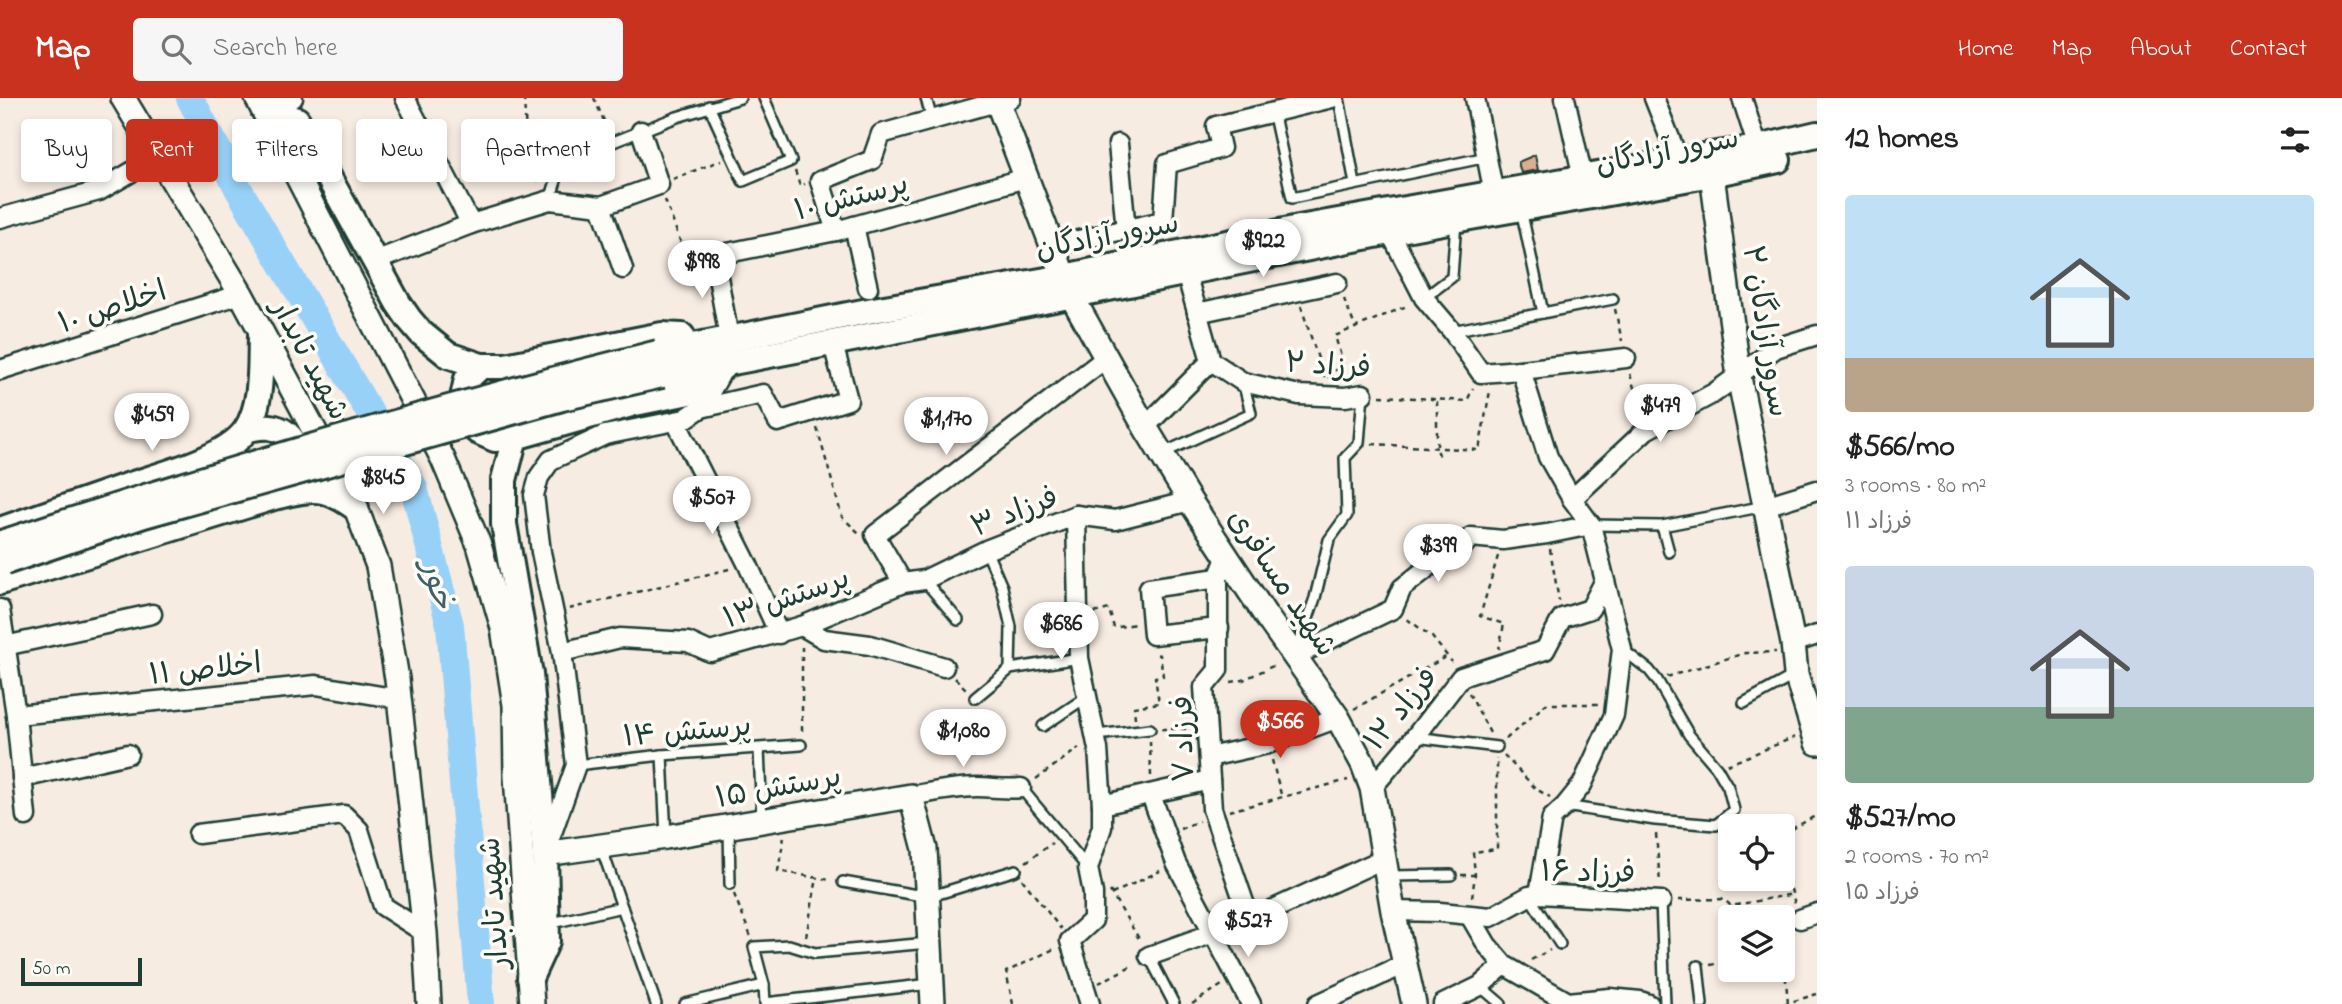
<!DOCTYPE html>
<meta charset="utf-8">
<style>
:root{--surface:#fff;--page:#f6f6f6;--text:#222;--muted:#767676;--accent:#c8321e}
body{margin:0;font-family:"Indie Flower","Playpen Sans Arabic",sans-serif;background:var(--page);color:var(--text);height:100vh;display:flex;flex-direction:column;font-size:26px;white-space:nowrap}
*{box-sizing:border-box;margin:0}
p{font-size:23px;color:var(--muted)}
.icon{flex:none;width:38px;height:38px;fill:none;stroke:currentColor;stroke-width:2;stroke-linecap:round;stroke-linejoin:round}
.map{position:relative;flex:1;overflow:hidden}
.drawer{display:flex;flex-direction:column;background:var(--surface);width:525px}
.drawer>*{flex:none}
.hud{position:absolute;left:21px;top:21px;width:665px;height:63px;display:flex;gap:14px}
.controls{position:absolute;left:1718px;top:716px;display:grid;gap:14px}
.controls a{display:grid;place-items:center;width:77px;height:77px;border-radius:7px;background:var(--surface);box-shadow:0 4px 10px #0003;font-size:35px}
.scale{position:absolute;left:21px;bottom:18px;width:121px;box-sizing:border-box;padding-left:7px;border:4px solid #1f3d34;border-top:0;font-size:19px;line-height:24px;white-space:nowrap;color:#1f3d34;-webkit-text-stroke:5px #fdfcf7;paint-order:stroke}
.price{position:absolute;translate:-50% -60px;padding:0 16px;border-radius:24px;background:#fff;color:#222;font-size:23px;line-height:46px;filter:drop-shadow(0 2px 4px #0008)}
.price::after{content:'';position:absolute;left:50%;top:42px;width:21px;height:16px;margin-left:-10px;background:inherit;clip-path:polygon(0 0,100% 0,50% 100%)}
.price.selected{background:var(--accent);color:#fff}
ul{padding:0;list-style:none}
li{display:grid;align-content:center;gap:14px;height:371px;padding:0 28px}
li span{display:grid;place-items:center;height:217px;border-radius:7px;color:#555}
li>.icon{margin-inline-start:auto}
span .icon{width:126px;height:126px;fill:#fffc;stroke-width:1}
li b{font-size:30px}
h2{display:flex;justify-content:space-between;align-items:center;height:84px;padding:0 28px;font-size:30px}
.tag{padding:0 24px;border-radius:7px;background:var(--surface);box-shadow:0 4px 10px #0003;font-size:24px;line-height:63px}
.tag.selected{background:var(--accent);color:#fff}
header{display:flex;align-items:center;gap:42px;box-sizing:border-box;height:98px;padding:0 35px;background:var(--accent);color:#fff}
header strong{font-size:33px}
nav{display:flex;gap:38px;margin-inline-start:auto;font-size:24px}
.search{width:490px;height:63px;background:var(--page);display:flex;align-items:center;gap:18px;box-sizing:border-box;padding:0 24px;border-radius:7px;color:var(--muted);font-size:26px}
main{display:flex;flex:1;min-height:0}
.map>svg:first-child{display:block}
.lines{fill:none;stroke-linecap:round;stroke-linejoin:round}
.river{stroke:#98d1f8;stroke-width:28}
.building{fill:#ddad8f;stroke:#1f3d34;stroke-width:2}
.service-casing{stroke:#1f3d34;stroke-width:14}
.minor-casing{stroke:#1f3d34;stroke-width:23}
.tertiary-casing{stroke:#1f3d34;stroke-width:28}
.secondary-casing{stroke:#1f3d34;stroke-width:30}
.path{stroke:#1f3d34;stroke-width:2.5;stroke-dasharray:5 5;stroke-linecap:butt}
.service{stroke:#fdfcf7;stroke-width:9}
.minor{stroke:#fdfcf7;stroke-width:18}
.tertiary{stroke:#fdfcf7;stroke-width:23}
.secondary{stroke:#fdfcf7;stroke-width:24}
.secondary-bridge-casing{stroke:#1f3d34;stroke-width:30;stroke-linecap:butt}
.secondary-bridge{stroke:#fdfcf7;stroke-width:24}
.labels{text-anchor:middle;stroke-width:7;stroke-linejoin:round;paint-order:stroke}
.street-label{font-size:30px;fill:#1f3d34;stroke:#fdfcf7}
.water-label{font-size:32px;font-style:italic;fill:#3d6265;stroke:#fdfcf7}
</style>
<header>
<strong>Map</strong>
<div class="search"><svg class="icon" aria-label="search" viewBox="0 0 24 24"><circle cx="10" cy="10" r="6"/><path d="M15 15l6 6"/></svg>Search here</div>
<nav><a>Home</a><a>Map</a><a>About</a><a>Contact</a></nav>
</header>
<main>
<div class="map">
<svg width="1817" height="906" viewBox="0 0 1817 906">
<rect width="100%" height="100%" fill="#f7ece2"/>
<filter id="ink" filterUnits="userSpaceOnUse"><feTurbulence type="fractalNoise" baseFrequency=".0143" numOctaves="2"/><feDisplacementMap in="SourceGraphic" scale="14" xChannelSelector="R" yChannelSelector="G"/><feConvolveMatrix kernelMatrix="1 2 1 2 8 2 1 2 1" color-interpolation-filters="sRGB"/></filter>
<g filter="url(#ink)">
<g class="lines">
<path class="river" d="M190 0 239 92 414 390 450 527 481 906"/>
</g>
<path class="building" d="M1535 57 1538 72 1521 75 1518 64Z"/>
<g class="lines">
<defs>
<g id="service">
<path d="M926 0 932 22"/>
<path d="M1339 0 1355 86"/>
<path d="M709 8 743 83 791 63 764 0"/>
<path d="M1273 13 1292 100 1487 59"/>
<path d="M550 102 562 64 677 19 740 0"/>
<path d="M1521 111 1543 215"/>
<path d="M1424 200 1452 179 1456 124"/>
<path d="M1452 233 1613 201"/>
<path d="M1163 355 1251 315 1243 284"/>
<path d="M1591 427 1662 428 1765 408"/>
<path d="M1662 428 1669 454"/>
<path d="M986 452 1002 489 1011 529 1010 571"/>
<path d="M924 482 958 522"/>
<path d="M1296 555 1315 500 1329 442 1347 417 1345 360 1359 345 1363 296"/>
<path d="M975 600 1010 571 1079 560"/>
<path d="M1744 605 1795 577"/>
<path d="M1043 628 1088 598"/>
<path d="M1096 637 1150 631"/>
<path d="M1415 639 1497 649"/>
<path d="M759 651 762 722"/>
<path d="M662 657 666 739"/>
<path d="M576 667 662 657 801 647"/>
<path d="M1021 690 1088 770"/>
<path d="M1565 708 1655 722 1716 727 1734 712 1728 689 1717 670 1689 637 1657 582 1649 572 1622 551"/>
<path d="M729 730 730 786"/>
<path d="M601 749 656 906"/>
<path d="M1389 778 1451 777"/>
<path d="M843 784 928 799 1016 772"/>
<path d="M1529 798 1560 846"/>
<path d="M1661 803 1665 906"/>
<path d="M548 826 622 809"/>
<path d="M1149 858 1174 906"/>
<path d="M1698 868 1702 906"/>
<path d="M764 887 754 849 789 847 815 855 929 845"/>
<path d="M1480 888 1501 906"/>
<path d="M685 906 764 887 765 905 931 886"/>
</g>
<g id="minor">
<path d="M405 0 471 126"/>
<path d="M1475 0 1494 96"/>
<path d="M1565 0 1583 80"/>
<path d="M1654 0 1679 63"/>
<path d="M1742 0 1758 50"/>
<path d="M265 14 293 0"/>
<path d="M1118 46 1126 133"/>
<path d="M601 108 623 171"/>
<path d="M0 120 99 93 157 59"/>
<path d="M854 128 868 190"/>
<path d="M836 133 820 83 872 62 881 36 1011 0"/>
<path d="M1390 134 1424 200 1452 233 1481 275 1521 272 1548 359 1572 401 1591 427 1622 551 1614 617 1582 687 1565 708 1552 720 1539 796"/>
<path d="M1052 148 1163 123 1167 66 1221 50 1216 28 1332 0"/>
<path d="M714 157 729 240"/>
<path d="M375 163 471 126 550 102 601 108 659 87 641 33"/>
<path d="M688 163 836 133 1026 80"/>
<path d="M1186 175 1211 263"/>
<path d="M1197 215 1337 185"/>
<path d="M0 272 241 196"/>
<path d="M1521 272 1626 260"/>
<path d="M701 310 763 296 778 324 848 302 833 246"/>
<path d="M676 324 748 467 779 536"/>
<path d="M1145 329 1211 263 1243 284 1299 297 1345 299 1363 296"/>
<path d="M1572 401 1646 332 1714 295 1776 250 1817 237"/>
<path d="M1765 408 1817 392"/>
<path d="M1076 417 1079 560 1098 651 1102 707V729L1088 770 1093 795V822L1070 843 1090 906"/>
<path d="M1227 458 1218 480V572L1204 589 1212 711 1250 822"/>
<path d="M1218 480 1149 490 1153 537 1219 530"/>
<path d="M903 485 875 437 1106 260"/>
<path d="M0 511 16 617 26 718"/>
<path d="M802 528 824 541 870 547 944 569"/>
<path d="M1793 545 1817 537"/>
<path d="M0 549 152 516"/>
<path d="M562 554 620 540 688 544 710 554 802 528 903 485 924 482 986 452 1076 417 1115 422 1190 403"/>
<path d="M1295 558 1393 511 1402 490 1436 463 1456 456 1471 439 1503 442 1547 436 1591 427"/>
<path d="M16 617 316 587 399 601"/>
<path d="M1209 659 1268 646 1338 620"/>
<path d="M22 680 128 656"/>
<path d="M1372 690 1415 639 1461 579 1545 552 1562 520 1590 511 1604 484"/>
<path d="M1151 697 1176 765 1251 906"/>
<path d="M911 698C933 694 955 689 977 689 992 689 1006 692 1021 690"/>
<path d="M1102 707 1210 682"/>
<path d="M198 736 344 717 359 732 383 808 425 835"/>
<path d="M547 749 576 667 562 554 541 454 534 397 539 379 551 362 605 337 685 321 701 310 720 277"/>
<path d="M1393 813 1440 814 1491 819 1529 798 1539 796 1661 803"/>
<path d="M1470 818 1487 847 1504 867"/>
<path d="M1800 821 1817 815"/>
<path d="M1149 858 1250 822 1383 761"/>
<path d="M1318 906 1405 866"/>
<path d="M1443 906 1480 888 1504 867 1568 904 1610 900 1640 903 1649 906"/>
</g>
<g id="tertiary">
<path d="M123 0 241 196 356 410 378 468 397 581 425 835 429 906"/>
<path d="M257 0 443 361 479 447 503 530 515 607 516 678 532 906"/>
<path d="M996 0 1064 179"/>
<path d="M1712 77 1739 279 1793 545 1796 576 1817 645"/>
<path d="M1071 197 1145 329 1190 403 1266 518 1338 620 1363 666 1372 690 1393 813 1414 906"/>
<path d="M545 756 666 739 911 698 925 751 933 906"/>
</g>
<g id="secondary">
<path d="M265 14 297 22 398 205 409 221 421 235 448 257 481 268H505L662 237 682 238"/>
<path d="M658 255 873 212 1064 179 1299 130 1710 57 1758 50 1817 36"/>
<path d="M481 268 467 281 464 295 467 317 477 333 495 341 515 339"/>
<path d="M662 277C904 233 1144 182 1385 135 1516 109 1648 91 1778 62"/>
<path d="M247 331C254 330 263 328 270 329 293 332 302 354 297 374"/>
<path d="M0 432C40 418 81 404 121 390 155 378 225 362 246 332 263 306 260 267 261 238"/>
<path d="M0 484 274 399C313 390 322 386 356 410"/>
<path d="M530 880 547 843 545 756 530 576 504 426V382L515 339 635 305 689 294 724 268"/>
</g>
</defs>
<use href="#service" class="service-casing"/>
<use href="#minor" class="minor-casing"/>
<use href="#tertiary" class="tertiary-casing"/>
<use href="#secondary" class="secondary-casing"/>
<g class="path">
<path d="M524 0 526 37 538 88"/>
<path d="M594 0 608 32"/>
<path d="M795 73 800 88 805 86"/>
<path d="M673 81 722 62"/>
<path d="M665 102 682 148"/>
<path d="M1344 201 1356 231"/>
<path d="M1301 208 1325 282"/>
<path d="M1615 211 1622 243"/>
<path d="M1630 276 1642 317"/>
<path d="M1328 280 1343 265 1335 238 1409 207"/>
<path d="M1380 298 1467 303 1473 290"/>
<path d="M1437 303V350L1440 362"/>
<path d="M817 330 842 419 859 435"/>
<path d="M1372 346 1479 352 1490 293"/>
<path d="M1550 451 1559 503"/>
<path d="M1498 458 1480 518 1504 526 1499 551"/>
<path d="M569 511 733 470"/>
<path d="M1094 515 1109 511 1114 530 1135 526"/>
<path d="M1407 521 1432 539 1452 564"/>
<path d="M1667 579 1745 555 1776 554"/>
<path d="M955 580 967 592"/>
<path d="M1231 584 1243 582 1277 566"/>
<path d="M1469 595 1490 635"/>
<path d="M1354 611 1449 557"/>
<path d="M1135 620 1134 609 1159 605 1155 579 1163 578 1160 557 1155 556V554"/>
<path d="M1161 631H1190"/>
<path d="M802 633V549"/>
<path d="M1506 641 1546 606H1598"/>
<path d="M1150 643 1151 678"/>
<path d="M1504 657 1536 691 1550 699"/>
<path d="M1272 662 1282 700"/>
<path d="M1727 667 1795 639"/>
<path d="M1036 681 1079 650"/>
<path d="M1229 713 1348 682"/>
<path d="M1744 721 1751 728"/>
<path d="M1180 731 1199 723"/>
<path d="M1656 736 1660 785"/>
<path d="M1783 736 1817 717"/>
<path d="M784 739 778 773 830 782"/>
<path d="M1783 762 1795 806"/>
<path d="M1026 764 1052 745"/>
<path d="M1461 777H1475"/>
<path d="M1022 781 1061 831"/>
<path d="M1110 793 1141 844"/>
<path d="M734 796 751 839"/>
<path d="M1112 796 1160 773"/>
<path d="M1472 799 1475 777 1473 754 1497 751V660"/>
<path d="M1678 802 1724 801 1731 808 1793 796"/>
<path d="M1731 808 1733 819"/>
<path d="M806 839 817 780"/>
<path d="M1783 849 1788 905"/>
<path d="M1531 862 1550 852"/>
<path d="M1710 867 1731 864"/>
<path d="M1099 885 1133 867"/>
<path d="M1013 906 1006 874 1056 850"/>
<path d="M1192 906 1222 887"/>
<path d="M1784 906 1817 896"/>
</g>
<use href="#service" class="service"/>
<use href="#minor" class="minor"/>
<use href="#tertiary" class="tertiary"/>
<use href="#secondary" class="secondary"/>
<defs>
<g id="secondary-bridge">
<path d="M2 445C217 374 438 310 658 255"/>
<path d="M5 464 144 417 562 300 662 277"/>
</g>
</defs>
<use href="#secondary-bridge" class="secondary-bridge-casing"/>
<use href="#secondary-bridge" class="secondary-bridge"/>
</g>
</g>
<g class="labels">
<g class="street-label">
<text transform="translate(1667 52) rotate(-11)" y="10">سرور آزادگان</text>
<text transform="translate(851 98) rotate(-14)" y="10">پرستش ۱۰</text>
<text transform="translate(1107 137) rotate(-11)" y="10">سرور آزادگان</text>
<text transform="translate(112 208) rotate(-18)" y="10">اخلاص ۱۰</text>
<text transform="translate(1767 233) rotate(81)" y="10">سرور آزادگان ۲</text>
<text transform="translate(311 261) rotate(62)" y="10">شهید تابدار</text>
<text transform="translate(1328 266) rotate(4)" y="10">فرزاد ۲</text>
<text transform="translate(1014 413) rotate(-21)" y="10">فرزاد ۳</text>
<text transform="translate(1283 484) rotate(56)" y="10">شهید مسافری</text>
<text transform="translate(786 499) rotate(-19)" y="10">پرستش ۱۳</text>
<text transform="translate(205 570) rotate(-6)" y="10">اخلاص ۱۱</text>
<text transform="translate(1400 610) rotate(-51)" y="10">فرزاد ۱۲</text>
<text transform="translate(687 632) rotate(-5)" y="10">پرستش ۱۴</text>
<text transform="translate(1182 641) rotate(-91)" y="10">فرزاد ۷</text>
<text transform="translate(778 688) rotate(-10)" y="10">پرستش ۱۵</text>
<text transform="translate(1588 773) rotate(1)" y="10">فرزاد ۱۶</text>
<text transform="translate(493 805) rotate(-94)" y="10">شهید تابدار</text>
</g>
<g class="water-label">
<text transform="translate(439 486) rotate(75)" y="11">خور</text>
</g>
</g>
</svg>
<div class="controls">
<a><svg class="icon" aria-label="locate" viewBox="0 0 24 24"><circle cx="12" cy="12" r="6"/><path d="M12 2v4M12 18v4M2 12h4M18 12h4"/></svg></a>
<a><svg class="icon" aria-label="layers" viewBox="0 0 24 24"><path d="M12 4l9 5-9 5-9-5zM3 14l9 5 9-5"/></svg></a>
</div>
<div class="scale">50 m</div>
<b class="price" style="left:1263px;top:181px">$922</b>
<b class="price" style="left:702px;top:202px">$998</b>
<b class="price" style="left:1660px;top:346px">$479</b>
<b class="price" style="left:152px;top:355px">$459</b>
<b class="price" style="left:946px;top:359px">$1,170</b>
<b class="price" style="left:383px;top:418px">$845</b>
<b class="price" style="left:712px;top:438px">$507</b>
<b class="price" style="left:1438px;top:486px">$399</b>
<b class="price" style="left:1061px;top:564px">$686</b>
<b class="price selected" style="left:1280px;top:662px">$566</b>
<b class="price" style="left:963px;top:671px">$1,080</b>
<b class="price" style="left:1248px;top:861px">$527</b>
<div class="hud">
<a class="tag">Buy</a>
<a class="tag selected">Rent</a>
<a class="tag">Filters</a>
<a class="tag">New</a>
<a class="tag">Apartment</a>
</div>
</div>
<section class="drawer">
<h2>12 homes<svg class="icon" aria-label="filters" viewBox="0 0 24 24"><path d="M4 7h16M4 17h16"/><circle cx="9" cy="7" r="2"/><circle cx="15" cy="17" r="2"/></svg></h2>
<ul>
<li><span style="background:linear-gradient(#bfe0f5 75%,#b9a48a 0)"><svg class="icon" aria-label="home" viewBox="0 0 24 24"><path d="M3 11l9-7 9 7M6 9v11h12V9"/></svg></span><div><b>$566/mo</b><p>3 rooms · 80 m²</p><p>فرزاد ۱۱</p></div></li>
<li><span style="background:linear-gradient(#c9d6e8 65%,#7fa58c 0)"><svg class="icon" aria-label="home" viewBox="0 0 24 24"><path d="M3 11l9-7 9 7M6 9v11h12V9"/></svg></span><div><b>$527/mo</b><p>2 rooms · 70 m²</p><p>فرزاد ۱۵</p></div></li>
</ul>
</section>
</main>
